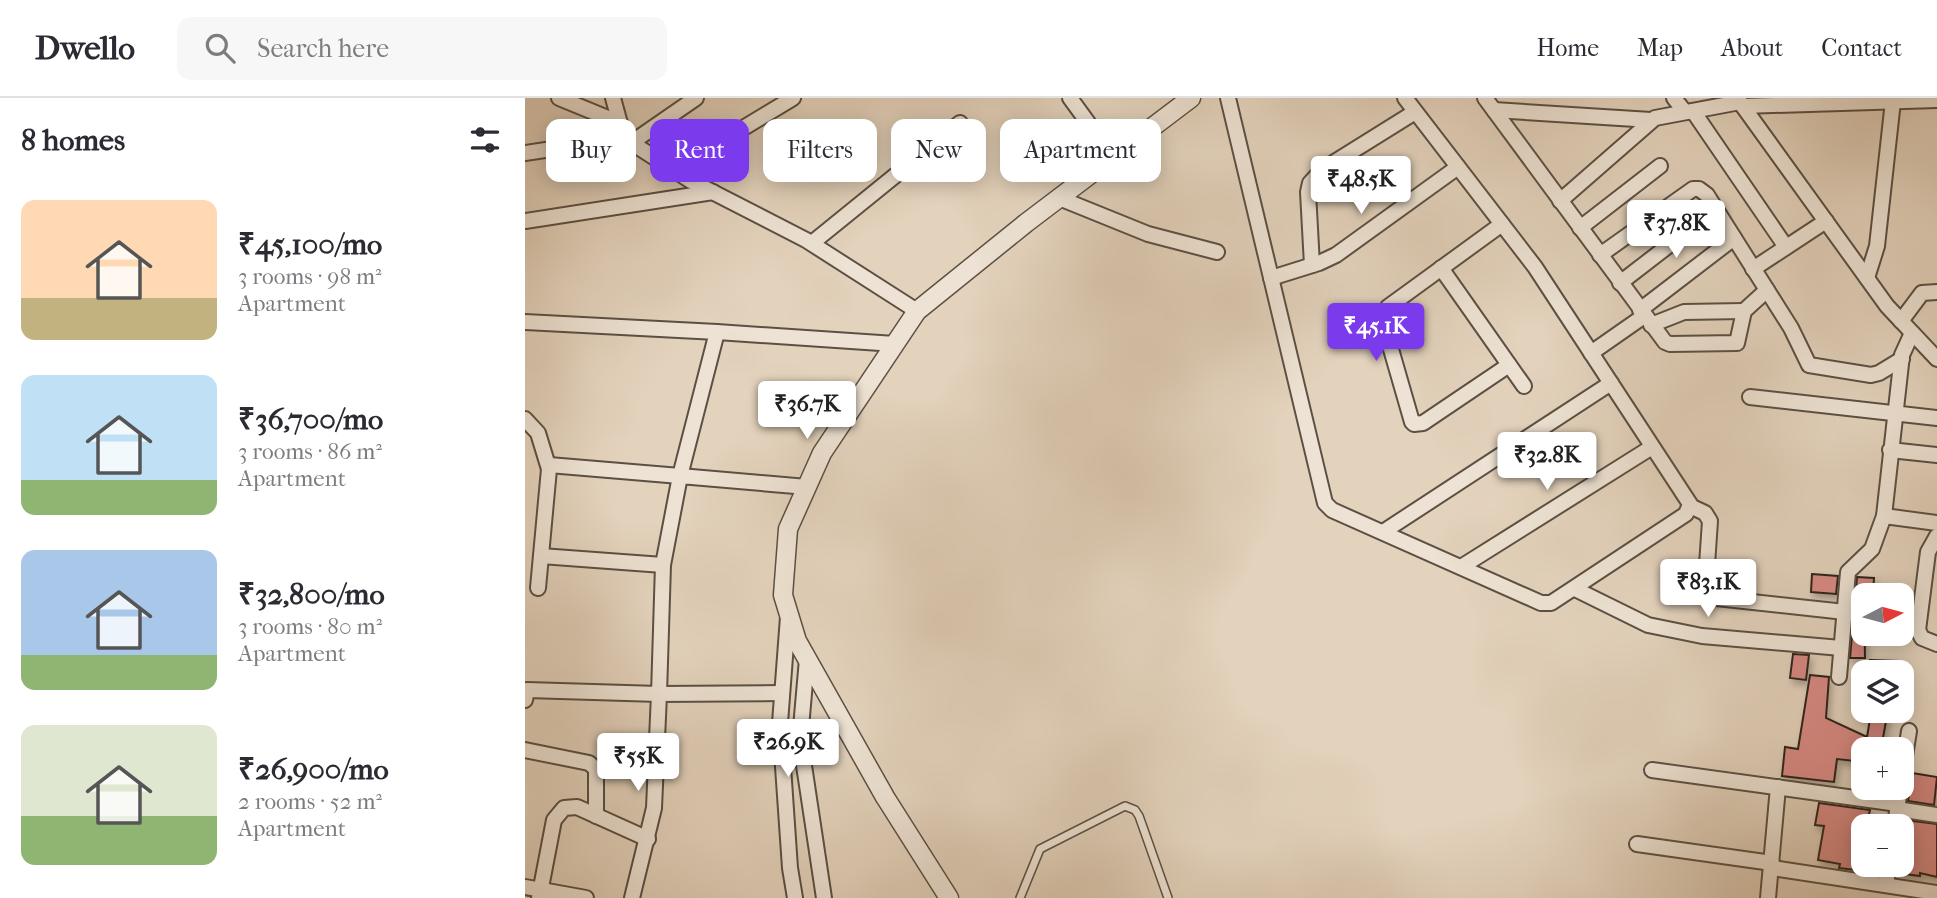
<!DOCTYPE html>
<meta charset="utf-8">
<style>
:root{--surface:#fff;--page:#f7f7f7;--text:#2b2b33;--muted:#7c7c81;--line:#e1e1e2;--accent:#7c3aed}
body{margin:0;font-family:"IM FELL French Canon",serif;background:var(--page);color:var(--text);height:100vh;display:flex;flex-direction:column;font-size:26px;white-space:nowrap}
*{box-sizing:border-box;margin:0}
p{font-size:23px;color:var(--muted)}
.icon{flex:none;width:38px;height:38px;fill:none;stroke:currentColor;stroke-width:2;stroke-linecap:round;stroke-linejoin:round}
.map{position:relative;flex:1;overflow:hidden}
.details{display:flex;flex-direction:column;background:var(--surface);width:525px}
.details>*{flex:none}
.guide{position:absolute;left:21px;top:21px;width:665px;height:63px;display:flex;gap:14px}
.needle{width:46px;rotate:84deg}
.fabs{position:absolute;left:1326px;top:485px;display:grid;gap:14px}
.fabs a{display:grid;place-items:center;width:63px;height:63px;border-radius:14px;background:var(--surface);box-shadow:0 4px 18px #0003;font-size:35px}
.price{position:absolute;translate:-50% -60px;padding:0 16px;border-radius:7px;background:#fff;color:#222;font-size:23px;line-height:46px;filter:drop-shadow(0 2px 4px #0008)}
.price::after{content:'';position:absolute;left:50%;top:42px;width:21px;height:16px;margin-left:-10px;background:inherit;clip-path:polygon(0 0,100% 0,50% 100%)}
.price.current{background:var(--accent);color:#fff}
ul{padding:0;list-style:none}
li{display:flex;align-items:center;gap:21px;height:175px;padding:0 21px}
li span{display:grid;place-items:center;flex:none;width:196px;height:140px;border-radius:14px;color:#555}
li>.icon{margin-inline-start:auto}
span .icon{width:84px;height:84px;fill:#fffc;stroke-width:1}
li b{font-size:30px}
h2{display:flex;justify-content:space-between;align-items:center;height:84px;padding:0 21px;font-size:30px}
.pill{padding:0 24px;border-radius:14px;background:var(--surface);box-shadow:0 4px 18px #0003;font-size:24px;line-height:63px}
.pill.current{background:var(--accent);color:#fff}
header{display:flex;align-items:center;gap:42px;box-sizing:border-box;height:98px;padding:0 35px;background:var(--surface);border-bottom:2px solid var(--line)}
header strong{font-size:33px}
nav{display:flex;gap:38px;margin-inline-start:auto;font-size:24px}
.search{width:490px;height:63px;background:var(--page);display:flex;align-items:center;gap:18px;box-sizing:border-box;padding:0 24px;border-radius:14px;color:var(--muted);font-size:26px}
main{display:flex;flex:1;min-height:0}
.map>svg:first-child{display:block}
.building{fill:#d78983;stroke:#2e241b;stroke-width:2;filter:url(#shadow)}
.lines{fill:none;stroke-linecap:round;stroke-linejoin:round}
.service-casing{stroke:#5b5043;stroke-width:10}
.minor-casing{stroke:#5b5043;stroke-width:18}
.tertiary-casing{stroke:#5b5043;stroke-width:21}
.service{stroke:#ede2d3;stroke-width:7}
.minor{stroke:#ede2d3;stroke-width:14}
.tertiary{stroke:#ede2d3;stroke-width:18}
</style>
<header>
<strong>Dwello</strong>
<div class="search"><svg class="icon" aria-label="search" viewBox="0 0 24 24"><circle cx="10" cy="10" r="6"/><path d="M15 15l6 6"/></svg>Search here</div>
<nav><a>Home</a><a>Map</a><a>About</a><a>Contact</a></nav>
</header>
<main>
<section class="details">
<h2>8 homes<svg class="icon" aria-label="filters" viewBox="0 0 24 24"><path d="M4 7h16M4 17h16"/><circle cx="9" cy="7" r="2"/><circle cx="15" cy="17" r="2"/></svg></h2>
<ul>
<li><span style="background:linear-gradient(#ffd9b3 70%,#c2b280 0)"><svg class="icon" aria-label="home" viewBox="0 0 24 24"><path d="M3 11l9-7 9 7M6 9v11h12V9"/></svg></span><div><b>₹45,100/mo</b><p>3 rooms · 98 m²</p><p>Apartment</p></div></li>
<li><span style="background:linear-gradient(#bfe0f5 75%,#8fb573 0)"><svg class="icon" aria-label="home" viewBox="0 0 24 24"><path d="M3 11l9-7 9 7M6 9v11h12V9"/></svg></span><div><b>₹36,700/mo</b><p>3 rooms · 86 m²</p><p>Apartment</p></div></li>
<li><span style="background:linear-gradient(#a9c7e8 75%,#8fb573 0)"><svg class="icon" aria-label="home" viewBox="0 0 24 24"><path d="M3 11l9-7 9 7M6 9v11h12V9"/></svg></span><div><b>₹32,800/mo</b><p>3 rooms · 80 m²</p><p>Apartment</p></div></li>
<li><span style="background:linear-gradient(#dfe7d0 65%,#8fb573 0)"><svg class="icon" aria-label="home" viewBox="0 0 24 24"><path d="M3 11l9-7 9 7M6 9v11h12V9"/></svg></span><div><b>₹26,900/mo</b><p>2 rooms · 52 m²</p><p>Apartment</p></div></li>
</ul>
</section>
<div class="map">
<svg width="1412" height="800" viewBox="0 0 1412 800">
<defs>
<filter id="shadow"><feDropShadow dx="3" dy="5" stdDeviation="3.5" flood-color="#0004"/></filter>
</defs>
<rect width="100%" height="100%" fill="#e3d2bc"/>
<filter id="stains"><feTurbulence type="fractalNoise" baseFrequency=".00286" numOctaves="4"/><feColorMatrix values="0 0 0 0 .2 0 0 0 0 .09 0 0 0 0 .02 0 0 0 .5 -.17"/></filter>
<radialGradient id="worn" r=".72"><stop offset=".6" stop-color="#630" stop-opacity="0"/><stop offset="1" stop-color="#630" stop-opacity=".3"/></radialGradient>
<g class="building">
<path d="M1287 476 1313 478 1311 496 1286 494Z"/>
<path d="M1332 479 1349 480 1348 496 1339 495 1340 560H1325Z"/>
<path d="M1268 556 1284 557 1281 582 1265 580Z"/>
<path d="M1345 562 1374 563V574H1344Z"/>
<path d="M1285 577 1304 579 1301 620 1342 639 1345 621H1350L1333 618V612H1363L1356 651H1339V664L1312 661 1309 684 1257 678 1260 649 1273 651Z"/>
<path d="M1387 675 1412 679 1409 707 1383 703 1385 691 1383 685Z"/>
<path d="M1294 705 1345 712 1341 728H1339V773L1314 770 1315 766 1293 762 1299 728 1290 727Z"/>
<path d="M1380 722 1412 726V779L1395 775V778L1372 775 1374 766H1377Z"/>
</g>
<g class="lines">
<defs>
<path id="service" d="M495 800 515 751 600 708 610 712 614 718 643 800"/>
<g id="minor">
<path d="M34 0 95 25"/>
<path d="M88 0 99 40 166 83 281 142 392 213"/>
<path d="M545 0 588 59"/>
<path d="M703 0 800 405 807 412 1016 505H1026L1161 416 1165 406 1010 169 880 0"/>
<path d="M960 0 1140 244 1145 246 1212 245 1219 213 1242 192"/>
<path d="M1149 0 1160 14"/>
<path d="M1212 0 1362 208 1412 261"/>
<path d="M1218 8 1412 2"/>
<path d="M969 12 1126 22"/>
<path d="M1168 13 1261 149"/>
<path d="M106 45 171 0"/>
<path d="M0 55 99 40"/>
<path d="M149 72 268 0"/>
<path d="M534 100 623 136 692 154"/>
<path d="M1035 103 1130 20 1215 4"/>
<path d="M0 123 188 94"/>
<path d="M977 126 863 209 857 220 887 324 889 326 898 325 984 267"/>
<path d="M1055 130 1135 68"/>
<path d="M287 145 435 25"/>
<path d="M1075 157 1168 91H1174L1182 97 1266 230 1284 267 1346 277 1354 275 1377 261"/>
<path d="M787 167 783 94 785 85 797 72 890 14"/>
<path d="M916 170 999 288"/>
<path d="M1228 171 1301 123"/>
<path d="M746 180 794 165 811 157 933 69"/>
<path d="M1342 180 1352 148 1368 3"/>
<path d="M1095 185 1191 111"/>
<path d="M1115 212 1209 140"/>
<path d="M1376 223 1397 195 1412 194"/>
<path d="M0 224 192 234 370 246"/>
<path d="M1126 227 1159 214 1219 213"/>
<path d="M1066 255 1119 218"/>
<path d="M1225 299 1412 320"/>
<path d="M0 321 13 335 24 371 13 490"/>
<path d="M1365 352 1412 357"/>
<path d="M24 367 155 378 192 234"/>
<path d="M1165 408 1180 415 1185 423 1180 496 1182 499 1320 514"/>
<path d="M1359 418 1412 425"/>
<path d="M858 434 1086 285"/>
<path d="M1412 438 1403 454 1393 532 1397 540 1412 546"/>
<path d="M16 458 138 467"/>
<path d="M936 469 1127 349"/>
<path d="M1050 491 1123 527 1177 538 1316 550"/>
<path d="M263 519 255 625 265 770 270 800"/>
<path d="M282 561 275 641 299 800"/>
<path d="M1314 579 1323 474 1347 451 1359 418 1377 257 1387 235"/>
<path d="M0 602 2 592 134 596 138 467 155 378 282 389"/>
<path d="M0 652 64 665 71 671V718"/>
<path d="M1127 672 1373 706"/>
<path d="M1377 677 1384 633"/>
<path d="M1372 711 1412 717"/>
<path d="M1370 728 1375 690"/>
<path d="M1112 746 1247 765"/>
<path d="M1247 770 1412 795"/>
<path d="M1361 787 1364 766"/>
<path d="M0 789 61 800"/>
<path d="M14 800 29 722 39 710 52 709 123 741"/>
<path d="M107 800 129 710 134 596 257 595"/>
<path d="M1243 800 1253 689"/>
</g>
<path id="tertiary" d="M424 800 360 699 272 543 258 497 263 431 297 355 392 213 501 125 666 0"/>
</defs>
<use href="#service" class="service-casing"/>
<use href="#minor" class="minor-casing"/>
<use href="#tertiary" class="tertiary-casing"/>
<use href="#service" class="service"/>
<use href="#minor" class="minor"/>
<use href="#tertiary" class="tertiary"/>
</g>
<rect width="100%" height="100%" filter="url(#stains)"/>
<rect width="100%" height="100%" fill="url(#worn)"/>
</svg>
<div class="fabs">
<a><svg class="needle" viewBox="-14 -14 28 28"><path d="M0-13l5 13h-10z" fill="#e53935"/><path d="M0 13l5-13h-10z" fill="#7c7c81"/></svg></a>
<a><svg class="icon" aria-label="layers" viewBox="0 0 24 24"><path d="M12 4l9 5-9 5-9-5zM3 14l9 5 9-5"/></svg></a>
<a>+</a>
<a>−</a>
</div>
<b class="price" style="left:836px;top:118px">₹48.5K</b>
<b class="price" style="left:1151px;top:162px">₹37.8K</b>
<b class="price current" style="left:851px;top:265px">₹45.1K</b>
<b class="price" style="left:282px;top:343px">₹36.7K</b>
<b class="price" style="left:1022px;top:394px">₹32.8K</b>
<b class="price" style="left:1183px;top:521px">₹83.1K</b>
<b class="price" style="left:263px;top:681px">₹26.9K</b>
<b class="price" style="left:113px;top:695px">₹55K</b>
<div class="guide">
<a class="pill">Buy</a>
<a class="pill current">Rent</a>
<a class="pill">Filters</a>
<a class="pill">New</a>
<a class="pill">Apartment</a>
</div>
</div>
</main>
